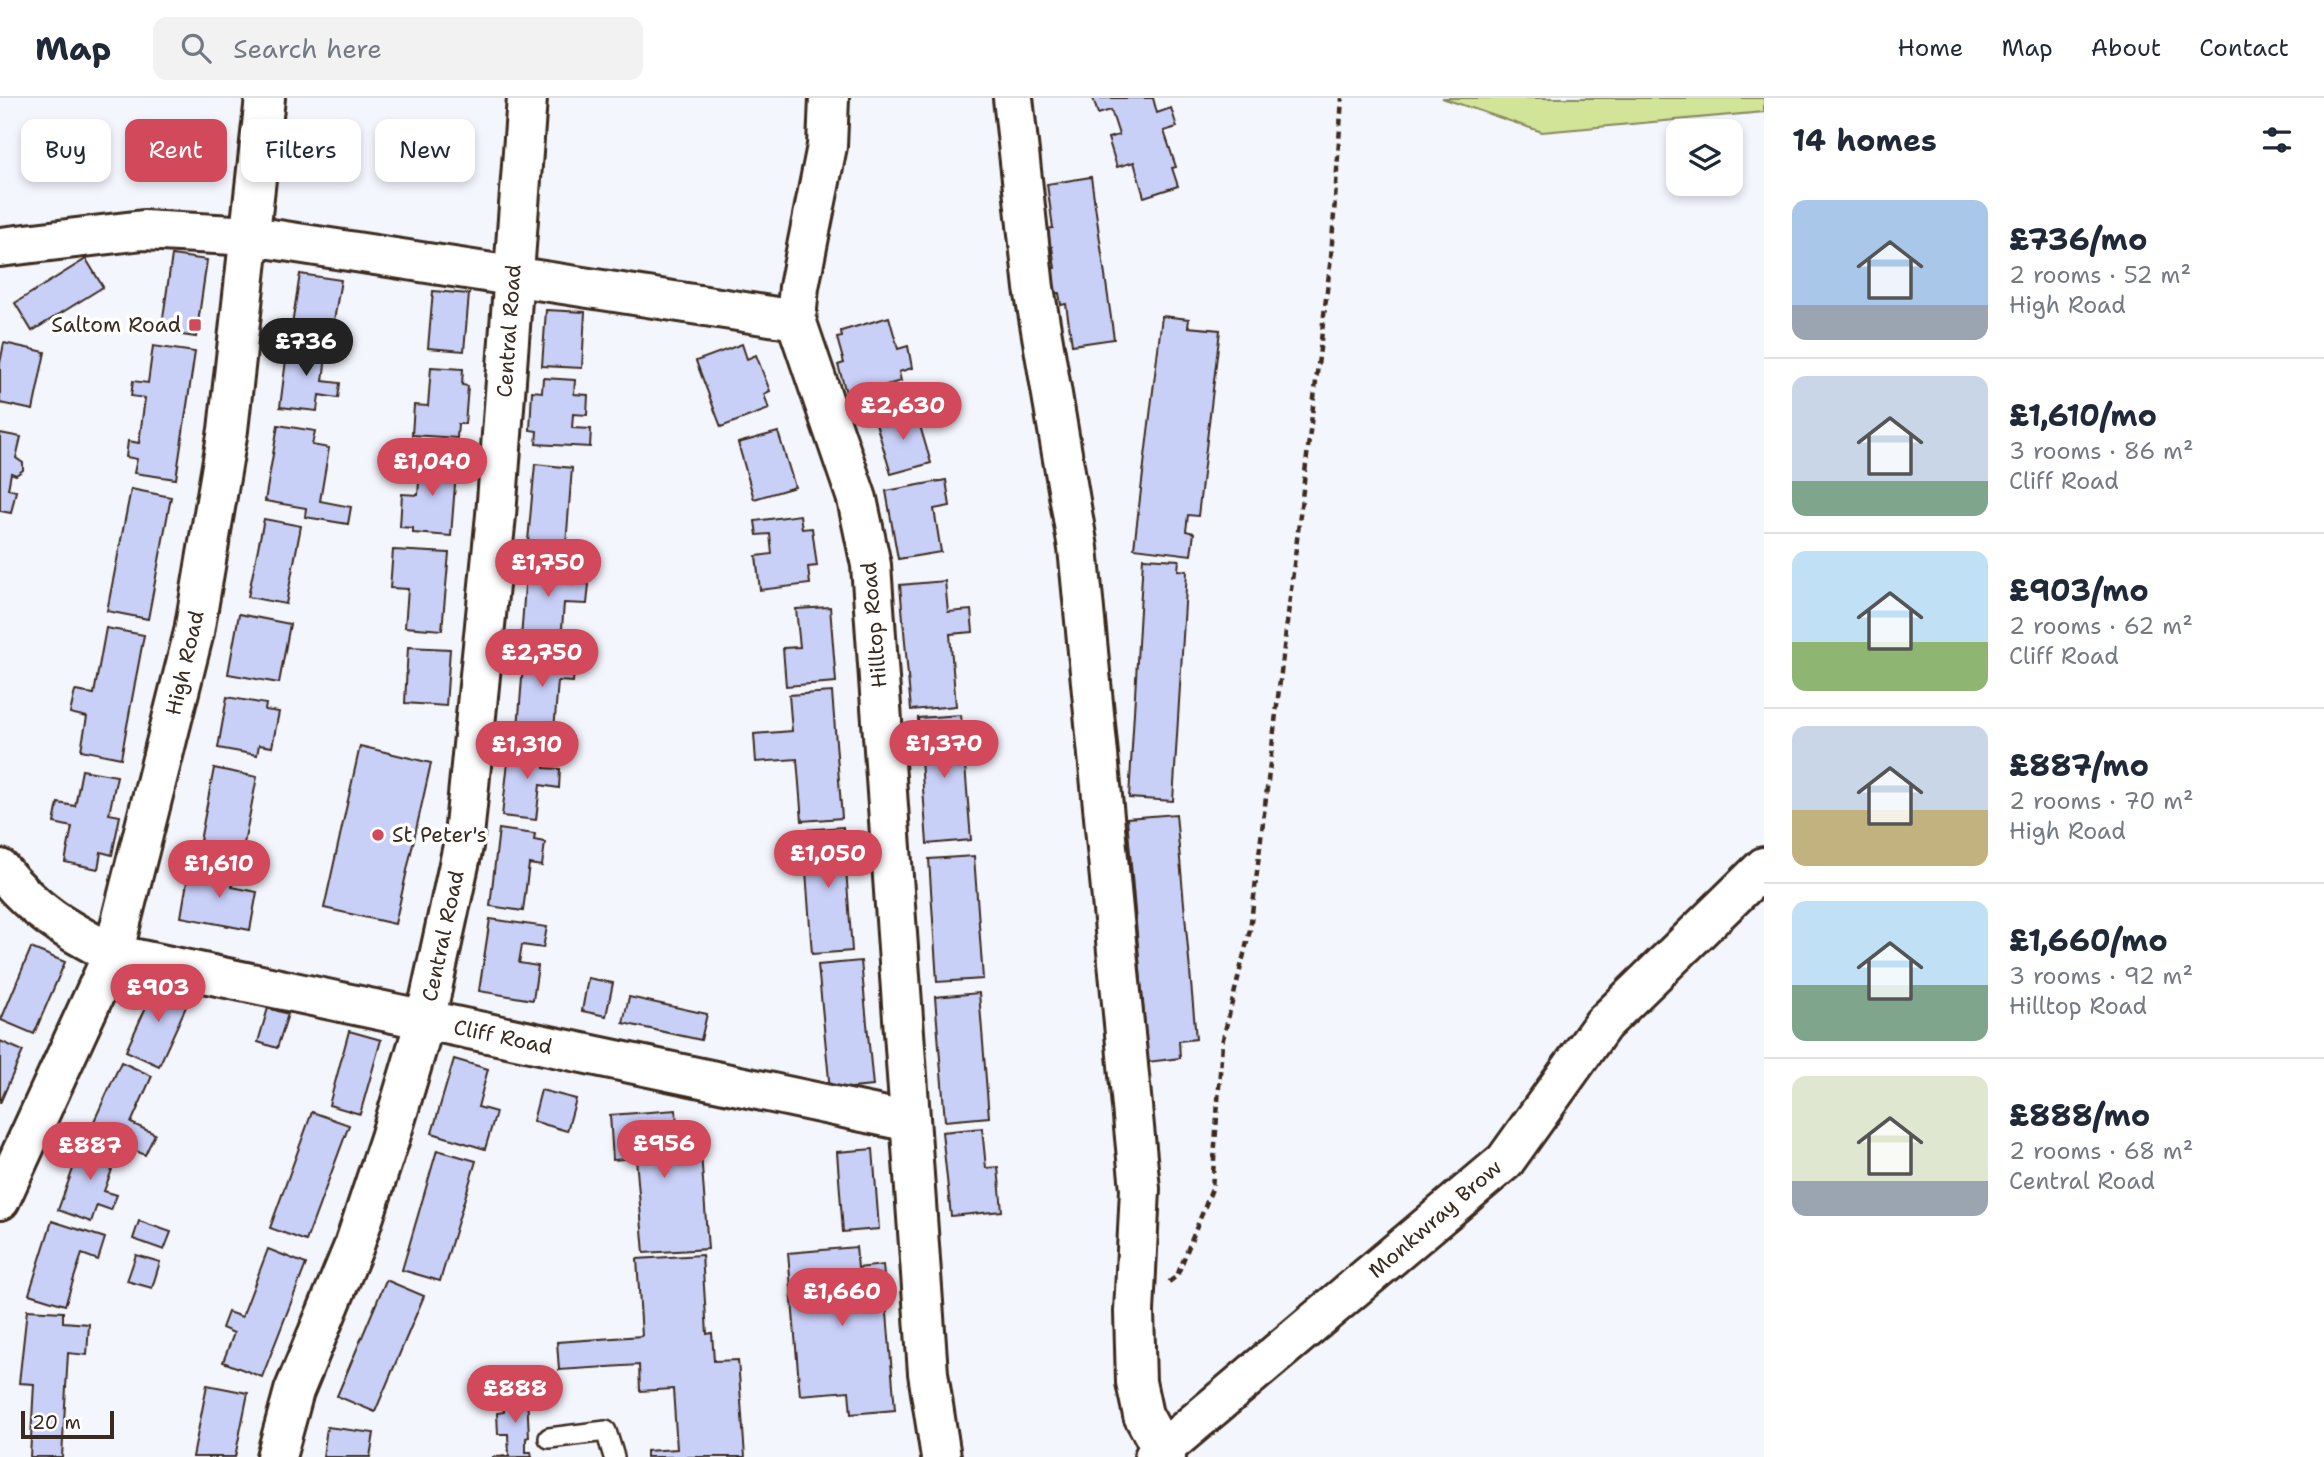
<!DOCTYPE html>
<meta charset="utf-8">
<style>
:root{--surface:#fff;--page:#f2f2f3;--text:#1f2937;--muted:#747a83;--line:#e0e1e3;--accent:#d1495b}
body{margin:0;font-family:"Shantell Sans",sans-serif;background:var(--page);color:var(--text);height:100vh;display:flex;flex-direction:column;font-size:26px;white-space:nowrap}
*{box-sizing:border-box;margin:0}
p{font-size:23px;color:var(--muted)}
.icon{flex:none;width:38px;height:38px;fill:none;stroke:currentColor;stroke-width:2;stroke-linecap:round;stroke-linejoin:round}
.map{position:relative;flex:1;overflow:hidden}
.sheet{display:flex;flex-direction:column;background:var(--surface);width:560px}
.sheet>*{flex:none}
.hud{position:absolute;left:21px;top:21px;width:665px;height:63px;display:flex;gap:14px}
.fabs{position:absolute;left:1666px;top:21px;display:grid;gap:14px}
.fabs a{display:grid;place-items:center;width:77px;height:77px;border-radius:14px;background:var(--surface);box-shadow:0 4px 10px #0003;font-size:35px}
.scale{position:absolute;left:21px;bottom:18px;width:93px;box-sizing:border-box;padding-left:7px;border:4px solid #3b2a1e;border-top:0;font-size:19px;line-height:24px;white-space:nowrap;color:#3b2a1e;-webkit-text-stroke:5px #fff;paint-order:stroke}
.price{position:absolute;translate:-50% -60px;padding:0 16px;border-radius:24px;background:var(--accent);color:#fff;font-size:23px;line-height:46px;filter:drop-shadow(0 2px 4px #0008)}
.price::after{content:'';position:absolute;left:50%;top:42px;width:21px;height:16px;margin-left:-10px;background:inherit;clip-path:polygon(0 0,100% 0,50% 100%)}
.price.selected{background:#222;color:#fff}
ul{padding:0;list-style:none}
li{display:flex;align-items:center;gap:21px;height:175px;padding:0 28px}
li+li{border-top:2px solid var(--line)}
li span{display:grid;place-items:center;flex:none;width:196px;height:140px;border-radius:14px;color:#555}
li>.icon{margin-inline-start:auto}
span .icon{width:84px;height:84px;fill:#fffc;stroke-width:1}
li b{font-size:30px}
h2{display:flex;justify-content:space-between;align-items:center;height:84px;padding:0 28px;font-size:30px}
.tag{padding:0 24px;border-radius:14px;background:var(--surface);box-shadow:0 4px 10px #0003;font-size:24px;line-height:63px}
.tag.selected{background:var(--accent);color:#fff}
header{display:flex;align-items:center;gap:42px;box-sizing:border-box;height:98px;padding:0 35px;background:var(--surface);border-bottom:2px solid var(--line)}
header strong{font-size:33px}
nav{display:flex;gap:38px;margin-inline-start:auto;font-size:24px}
.search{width:490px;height:63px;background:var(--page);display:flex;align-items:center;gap:18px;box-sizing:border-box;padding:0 24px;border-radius:14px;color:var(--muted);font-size:26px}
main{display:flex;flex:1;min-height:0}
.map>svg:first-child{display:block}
.green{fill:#d2e498;stroke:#86875b;stroke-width:2}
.building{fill:#c9d0f8;stroke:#3b2a1e;stroke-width:2}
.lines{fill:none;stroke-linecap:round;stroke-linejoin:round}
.lane-casing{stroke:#3b2a1e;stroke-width:24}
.street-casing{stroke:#3b2a1e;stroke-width:44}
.secondary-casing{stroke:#3b2a1e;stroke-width:44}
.path{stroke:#3b2a1e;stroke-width:4.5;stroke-dasharray:7 5;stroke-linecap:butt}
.lane{stroke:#fff;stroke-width:19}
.street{stroke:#fff;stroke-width:38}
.secondary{stroke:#fff;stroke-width:38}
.poi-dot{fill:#d1495b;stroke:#fff;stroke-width:2.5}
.labels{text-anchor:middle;stroke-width:7;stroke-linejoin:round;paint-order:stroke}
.poi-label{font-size:21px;fill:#3b2a1e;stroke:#fff;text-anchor:end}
.street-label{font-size:21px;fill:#3b2a1e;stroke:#fff}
</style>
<header>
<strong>Map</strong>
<div class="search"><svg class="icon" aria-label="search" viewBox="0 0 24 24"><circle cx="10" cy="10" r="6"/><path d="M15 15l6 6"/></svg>Search here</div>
<nav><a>Home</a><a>Map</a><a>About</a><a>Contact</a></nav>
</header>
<main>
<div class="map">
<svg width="1764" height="1359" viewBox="0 0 1764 1359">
<rect width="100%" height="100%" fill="#f4f6fe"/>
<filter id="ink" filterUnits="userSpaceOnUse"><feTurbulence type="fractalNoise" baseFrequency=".0143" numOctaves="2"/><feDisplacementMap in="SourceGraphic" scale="14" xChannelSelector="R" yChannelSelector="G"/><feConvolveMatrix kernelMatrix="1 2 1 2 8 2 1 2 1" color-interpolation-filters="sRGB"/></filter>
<g filter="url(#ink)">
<path class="green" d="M1442 0H1764V14L1542 34Z"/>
<g class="building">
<path d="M1093 0H1153L1157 15 1171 10 1177 29 1164 33 1176 69 1172 70 1178 88 1144 99 1134 64 1117 69 1108 40 1119 37 1111 12 1098 16Z"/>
<path d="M1091 79 1114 241 1072 247 1066 206 1061 207 1059 195 1046 196 1042 172 1055 170 1052 149 1044 151 1041 132 1053 130 1047 86Z"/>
<path d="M172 157 207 162 196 239 161 234Z"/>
<path d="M86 161 103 189 32 233 15 205Z"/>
<path d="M300 176 341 182 332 234 292 227Z"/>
<path d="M433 193 469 196 464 253 428 250Z"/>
<path d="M546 212 585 214 582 270 542 268Z"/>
<path d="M1162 218 1189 221 1188 229 1220 232 1198 418 1188 417 1186 433 1194 435 1191 457 1134 450Z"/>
<path d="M889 219 898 251 908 248 912 270 899 274 901 283 847 298 838 267 844 265 837 240 842 239 841 233Z"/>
<path d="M4 245 45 254 33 312 0 305V265Z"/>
<path d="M288 246 327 250 323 283 340 285 338 300 319 297 317 313 280 309Z"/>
<path d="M742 246 747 261 756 257 770 293 764 296 769 311 721 329 696 263Z"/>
<path d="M153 248 195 254 176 381 134 375 137 361 126 359 128 343 139 345 145 300 131 298 133 283 148 285Z"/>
<path d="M431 269 463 271 462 287 468 288 465 326H458L457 340 412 337 414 307 428 308Z"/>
<path d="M543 280 575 282 574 296 588 297 587 317 573 316 572 330 591 331 590 349 536 346 537 333 530 332 532 293 542 294Z"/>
<path d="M915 311 931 365 891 376 875 322Z"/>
<path d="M278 327 315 333 312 347 329 350 320 403 351 409 348 426 305 419 306 410 265 403Z"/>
<path d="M778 334 795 389 754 401 738 345Z"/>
<path d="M0 335 21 339 16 360 23 365V372L16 377 11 375 8 391 16 393 11 415 0 413Z"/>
<path d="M421 358 457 361 451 438 413 435V430L400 429 402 396 418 397Z"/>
<path d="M535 366 572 370 566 447 528 443Z"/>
<path d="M946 382 950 408 934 411 941 454 898 461 886 393Z"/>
<path d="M131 391 171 399 148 521 107 513Z"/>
<path d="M800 417 802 431 812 430 817 468 808 469 810 486 760 492 756 458 772 456 770 436 757 437 755 423Z"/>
<path d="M264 421 301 428 286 506 248 499Z"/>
<path d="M393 452 449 455 442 532 405 529 408 491 390 490Z"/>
<path d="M1143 460 1179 462 1178 472 1187 473 1173 703 1129 700Z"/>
<path d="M527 461 568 464 566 485 589 486 587 506 564 505 561 543 521 541Z"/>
<path d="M945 483 948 514 971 512 973 534 950 536 956 608 911 612 900 487Z"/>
<path d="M830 509 836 584 786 588 783 550 800 549 796 511Z"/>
<path d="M239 516 290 526 279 585 228 576Z"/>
<path d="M106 530 144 537 121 660 81 652 87 619 70 615 75 593 94 596Z"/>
<path d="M408 549 450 551 446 608 405 605Z"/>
<path d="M524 555 575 559 573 584 558 583 554 633 518 630Z"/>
<path d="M832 594 842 720 802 723 797 661 756 664 754 636 792 633 789 597Z"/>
<path d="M227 599 266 606 265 612 279 614 272 649 259 647 257 657 218 650Z"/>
<path d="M961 617 971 742 927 746 918 620Z"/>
<path d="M510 645 547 649 544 670 560 671 559 690 540 687 536 722 502 718Z"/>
<path d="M360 648 431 665 395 826 324 810Z"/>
<path d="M214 670 257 679 243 751 200 743Z"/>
<path d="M82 672 117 678 109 716 120 718 112 757 101 754 98 771 65 764 72 729 54 725 58 705 75 708Z"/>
<path d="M1176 716 1196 941 1179 943 1180 960 1148 964 1127 720Z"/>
<path d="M843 729 852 853 812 856 803 732Z"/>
<path d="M499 731 535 736 534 742 545 744 542 768 529 766 523 813 490 808Z"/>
<path d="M974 758 983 881 937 884 929 761Z"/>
<path d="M212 767 235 771 232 789 257 794 250 832 181 819 188 778 209 781Z"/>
<path d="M490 821 547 829 543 850 522 847 519 865 538 868 533 902 479 893Z"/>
<path d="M31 850 65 864 34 936 1 922Z"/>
<path d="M861 863 873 988 830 992 818 867Z"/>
<path d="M588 880 613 885 606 918 582 913Z"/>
<path d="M157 885 190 900 159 968 126 953Z"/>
<path d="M979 895 989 1019 945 1023 935 899Z"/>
<path d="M629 899 707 916 701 942 623 925Z"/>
<path d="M268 910 288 916 277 950 258 944Z"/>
<path d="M349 933 381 942 360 1016 329 1007Z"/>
<path d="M0 943 23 953 0 1005Z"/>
<path d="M454 961 488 971 478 1009 496 1014 485 1051 432 1035Z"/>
<path d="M121 964 152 978 131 1025 155 1036 145 1057 90 1032Z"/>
<path d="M541 992 576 1001 567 1033 533 1023Z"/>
<path d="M676 1012 678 1043 700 1041 708 1151 644 1155 636 1060 613 1062 610 1017Z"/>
<path d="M312 1014 349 1027 306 1143 270 1130Z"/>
<path d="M982 1030 986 1070 998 1069 1002 1113 951 1118 942 1034Z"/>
<path d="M84 1041 119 1053 104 1093 117 1097 111 1112 97 1107 91 1124 58 1112Z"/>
<path d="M873 1051 879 1131 843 1134 837 1054Z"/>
<path d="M437 1052 476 1063 440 1183 402 1172Z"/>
<path d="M52 1123 105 1140 98 1162 82 1156 65 1207 29 1196Z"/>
<path d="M139 1123 171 1134 164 1152 133 1141Z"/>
<path d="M856 1149 858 1170 883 1167 895 1312 851 1316 849 1293 800 1297 788 1155Z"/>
<path d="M268 1151 306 1166 262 1279 223 1264 234 1235 222 1230 228 1214 242 1219Z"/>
<path d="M136 1157 160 1164 152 1190 127 1183Z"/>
<path d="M702 1157 707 1236 712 1235 714 1263 738 1262 745 1359H646V1353L677 1351 673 1291 640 1293 639 1267 559 1272 557 1244 642 1238 637 1161Z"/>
<path d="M386 1182 424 1198 375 1314 337 1298Z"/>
<path d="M27 1212 63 1214V1224L89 1226 87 1257 68 1255 62 1359H30L34 1286 19 1285Z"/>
<path d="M207 1287 248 1295 235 1359H193Z"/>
<path d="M527 1297 529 1339 526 1340V1354H531L532 1359H492L509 1358 508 1336H498L497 1315 504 1314 503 1299Z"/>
<path d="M327 1329 374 1335 370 1359H323Z"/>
</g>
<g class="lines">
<defs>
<path id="lane" d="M549 1340 606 1333 614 1359"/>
<g id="street">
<path d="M829 0 827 48 799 189 796 222 857 401 871 467 928 1275 941 1359"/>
<path d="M1013 0 1034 190 1078 450 1140 1091 1134 1214 1136 1284 1143 1317 1166 1359"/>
<path d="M0 149 143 132 252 138 796 222"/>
<path d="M0 771C36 815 63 830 113 856L910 1024"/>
<path d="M276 1359 294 1293 354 1148 390 1040 425 923 463 748 496 417 527 0"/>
<path d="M1154 1359 1505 1063 1603 926 1764 769"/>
</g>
<path id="secondary" d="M0 1102 113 856 194 534 228 332 265 0"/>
</defs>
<use href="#lane" class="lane-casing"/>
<use href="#street" class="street-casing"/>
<use href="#secondary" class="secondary-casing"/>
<path class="path" d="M1169 1184 1177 1178 1212 1091 1222 945 1250 832 1331 159 1342 0"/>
<use href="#lane" class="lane"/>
<use href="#street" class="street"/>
<use href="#secondary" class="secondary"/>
</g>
</g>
<g class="poi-dot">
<rect x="188" y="220" width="14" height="14" rx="3.5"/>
<circle cx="378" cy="737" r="7"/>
</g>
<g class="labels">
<g class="poi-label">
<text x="181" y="234">Saltom Road</text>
<text x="392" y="744" text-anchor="start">St Peter's</text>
</g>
<g class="street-label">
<text transform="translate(509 233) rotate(-86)" y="7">Central Road</text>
<text transform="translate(874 527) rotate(-95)" y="7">Hilltop Road</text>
<text transform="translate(185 565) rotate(-77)" y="7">High Road</text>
<text transform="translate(443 838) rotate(-78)" y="7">Central Road</text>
<text transform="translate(503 939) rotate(12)" y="7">Cliff Road</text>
<text transform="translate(1435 1121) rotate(-41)" y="7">Monkwray Brow</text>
</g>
</g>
</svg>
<div class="fabs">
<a><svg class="icon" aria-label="layers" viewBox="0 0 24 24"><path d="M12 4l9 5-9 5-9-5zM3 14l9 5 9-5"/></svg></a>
</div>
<div class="scale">20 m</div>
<b class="price selected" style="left:306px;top:280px">£736</b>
<b class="price" style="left:903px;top:344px">£2,630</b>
<b class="price" style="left:432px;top:400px">£1,040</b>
<b class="price" style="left:548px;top:501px">£1,750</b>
<b class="price" style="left:542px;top:591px">£2,750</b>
<b class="price" style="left:944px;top:682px">£1,370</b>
<b class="price" style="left:527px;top:683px">£1,310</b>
<b class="price" style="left:828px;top:792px">£1,050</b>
<b class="price" style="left:219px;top:802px">£1,610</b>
<b class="price" style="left:158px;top:926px">£903</b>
<b class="price" style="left:664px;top:1082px">£956</b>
<b class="price" style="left:90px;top:1084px">£887</b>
<b class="price" style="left:842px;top:1230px">£1,660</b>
<b class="price" style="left:515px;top:1327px">£888</b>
<div class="hud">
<a class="tag">Buy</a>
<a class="tag selected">Rent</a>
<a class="tag">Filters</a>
<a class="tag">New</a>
</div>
</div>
<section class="sheet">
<h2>14 homes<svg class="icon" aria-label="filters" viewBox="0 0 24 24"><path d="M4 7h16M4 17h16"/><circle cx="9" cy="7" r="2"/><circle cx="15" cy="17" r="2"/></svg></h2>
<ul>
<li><span style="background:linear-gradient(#a9c7e8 75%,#9aa5b1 0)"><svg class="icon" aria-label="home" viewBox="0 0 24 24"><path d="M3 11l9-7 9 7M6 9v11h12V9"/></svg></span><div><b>£736/mo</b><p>2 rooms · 52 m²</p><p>High Road</p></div></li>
<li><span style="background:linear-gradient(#c9d6e8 75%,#7fa58c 0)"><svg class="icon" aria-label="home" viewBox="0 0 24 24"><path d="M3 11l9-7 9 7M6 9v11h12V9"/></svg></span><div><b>£1,610/mo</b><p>3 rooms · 86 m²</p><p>Cliff Road</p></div></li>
<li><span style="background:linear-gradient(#bfe0f5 65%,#8fb573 0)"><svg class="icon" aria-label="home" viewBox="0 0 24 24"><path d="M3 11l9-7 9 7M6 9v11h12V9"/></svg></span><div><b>£903/mo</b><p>2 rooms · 62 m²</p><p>Cliff Road</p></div></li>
<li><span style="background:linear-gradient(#c9d6e8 60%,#c2b280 0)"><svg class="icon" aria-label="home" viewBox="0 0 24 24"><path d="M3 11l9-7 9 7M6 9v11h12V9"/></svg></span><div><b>£887/mo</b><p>2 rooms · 70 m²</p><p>High Road</p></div></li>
<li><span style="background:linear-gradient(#bfe0f5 60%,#7fa58c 0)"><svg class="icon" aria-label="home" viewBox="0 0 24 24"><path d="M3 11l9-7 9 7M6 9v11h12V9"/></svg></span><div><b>£1,660/mo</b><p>3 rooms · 92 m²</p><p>Hilltop Road</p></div></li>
<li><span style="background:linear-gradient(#dfe7d0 75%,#9aa5b1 0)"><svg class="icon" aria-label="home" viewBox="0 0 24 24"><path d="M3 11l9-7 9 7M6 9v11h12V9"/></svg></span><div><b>£888/mo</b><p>2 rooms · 68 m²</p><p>Central Road</p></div></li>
</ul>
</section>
</main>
